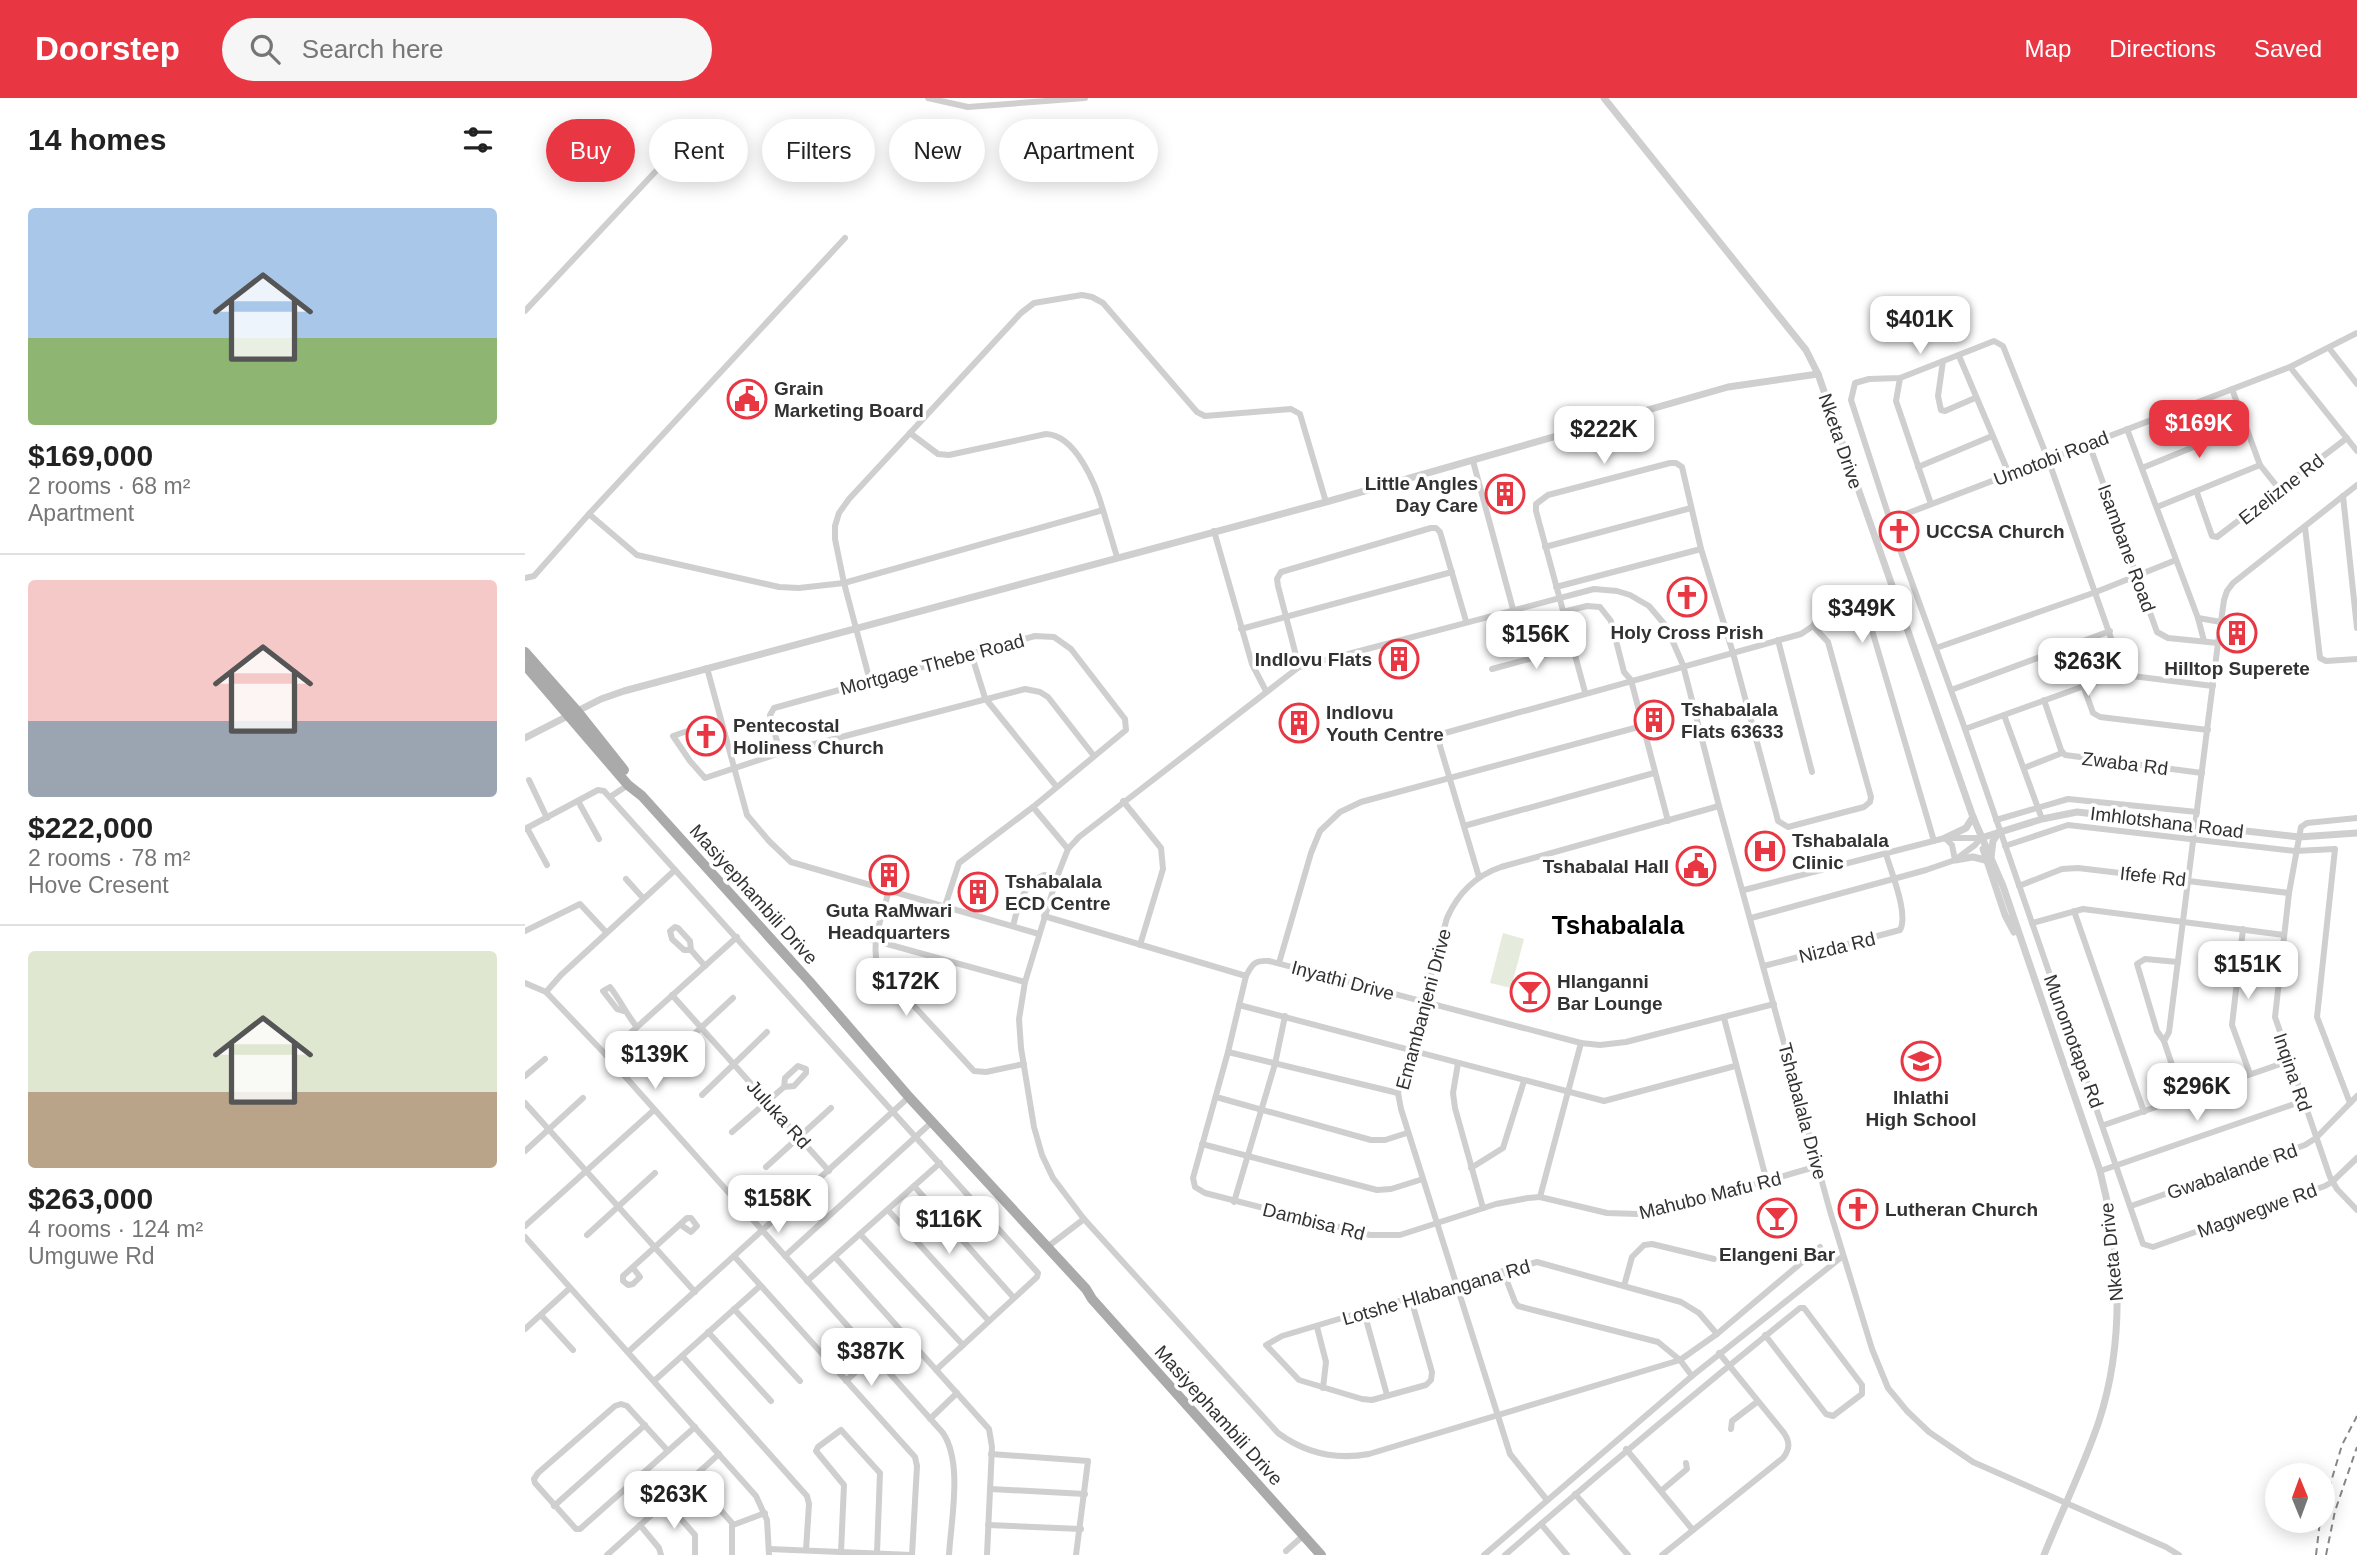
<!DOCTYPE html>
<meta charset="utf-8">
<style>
:root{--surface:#fff;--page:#f6f6f6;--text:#222;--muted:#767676;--line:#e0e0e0;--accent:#e83643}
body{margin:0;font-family:Helvetica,sans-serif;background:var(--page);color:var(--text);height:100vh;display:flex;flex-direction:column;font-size:26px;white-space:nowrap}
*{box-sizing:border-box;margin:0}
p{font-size:23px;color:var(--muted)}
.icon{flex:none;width:38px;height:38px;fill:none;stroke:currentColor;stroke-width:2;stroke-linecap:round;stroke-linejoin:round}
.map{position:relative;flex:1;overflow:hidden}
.details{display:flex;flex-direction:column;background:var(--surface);width:525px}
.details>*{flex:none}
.top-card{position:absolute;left:21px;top:21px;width:665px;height:63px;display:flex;gap:14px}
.needle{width:46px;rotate:359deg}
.controls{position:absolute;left:1740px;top:1365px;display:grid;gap:14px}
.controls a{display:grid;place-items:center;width:70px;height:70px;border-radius:50%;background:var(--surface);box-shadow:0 4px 18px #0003;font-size:35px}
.price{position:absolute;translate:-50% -60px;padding:0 16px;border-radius:14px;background:#fff;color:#222;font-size:23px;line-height:46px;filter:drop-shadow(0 2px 4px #0008)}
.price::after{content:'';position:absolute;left:50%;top:42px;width:21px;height:16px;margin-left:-10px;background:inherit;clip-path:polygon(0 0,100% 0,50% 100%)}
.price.current{background:var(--accent);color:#fff}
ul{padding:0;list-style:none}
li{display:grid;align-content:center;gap:14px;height:371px;padding:0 28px}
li+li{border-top:2px solid var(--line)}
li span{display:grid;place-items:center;height:217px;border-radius:7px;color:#555}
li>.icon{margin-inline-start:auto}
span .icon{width:126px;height:126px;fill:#fffc;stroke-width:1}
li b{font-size:30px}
h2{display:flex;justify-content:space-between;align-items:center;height:84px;padding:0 28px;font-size:30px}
.tag{padding:0 24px;border-radius:32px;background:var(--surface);box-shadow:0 4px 18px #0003;font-size:24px;line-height:63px}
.tag.current{background:var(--accent);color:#fff}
header{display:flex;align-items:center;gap:42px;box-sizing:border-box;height:98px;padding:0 35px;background:var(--accent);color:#fff}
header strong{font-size:33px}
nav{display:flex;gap:38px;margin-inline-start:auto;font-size:24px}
.search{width:490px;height:63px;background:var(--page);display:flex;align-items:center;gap:18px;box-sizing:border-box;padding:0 24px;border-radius:38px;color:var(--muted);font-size:26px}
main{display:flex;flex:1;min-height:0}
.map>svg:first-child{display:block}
.green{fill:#e5ecde}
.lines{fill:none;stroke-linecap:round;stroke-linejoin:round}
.minor{stroke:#cfcfcf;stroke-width:6}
.tertiary{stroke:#cfcfcf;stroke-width:7}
.primary{stroke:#aaa;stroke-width:10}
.rail{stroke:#878787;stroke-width:2;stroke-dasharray:7 5;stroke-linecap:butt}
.labels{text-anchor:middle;stroke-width:7;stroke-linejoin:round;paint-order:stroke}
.poi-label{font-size:19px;font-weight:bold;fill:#323232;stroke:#fff;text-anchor:start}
.street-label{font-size:19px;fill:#323232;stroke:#fff}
.district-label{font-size:26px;font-weight:bold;fill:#000;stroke:#fff}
</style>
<header>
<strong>Doorstep</strong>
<div class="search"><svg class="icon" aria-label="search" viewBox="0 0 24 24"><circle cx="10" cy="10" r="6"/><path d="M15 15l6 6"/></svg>Search here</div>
<nav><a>Map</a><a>Directions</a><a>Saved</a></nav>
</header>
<main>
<section class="details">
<h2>14 homes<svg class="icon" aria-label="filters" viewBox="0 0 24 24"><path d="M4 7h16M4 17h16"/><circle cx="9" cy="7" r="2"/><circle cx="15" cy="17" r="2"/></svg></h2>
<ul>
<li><span style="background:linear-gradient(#a9c7e8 60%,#8fb573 0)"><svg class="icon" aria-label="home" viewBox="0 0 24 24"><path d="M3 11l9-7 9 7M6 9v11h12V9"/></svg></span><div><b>$169,000</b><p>2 rooms · 68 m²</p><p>Apartment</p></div></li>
<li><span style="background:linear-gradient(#f6c9c9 65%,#9aa5b1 0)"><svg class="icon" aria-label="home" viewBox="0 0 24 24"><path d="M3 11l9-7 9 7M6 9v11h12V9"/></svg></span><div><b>$222,000</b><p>2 rooms · 78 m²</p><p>Hove Cresent</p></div></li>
<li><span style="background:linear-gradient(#dfe7d0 65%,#b9a48a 0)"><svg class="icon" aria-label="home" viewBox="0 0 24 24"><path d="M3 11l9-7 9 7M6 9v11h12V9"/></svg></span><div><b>$263,000</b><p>4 rooms · 124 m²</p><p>Umguwe Rd</p></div></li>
</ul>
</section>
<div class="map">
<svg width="1832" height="1457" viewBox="0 0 1832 1457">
<rect width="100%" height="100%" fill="#fff"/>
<path class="green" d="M978 835 999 841 986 890 965 885Z"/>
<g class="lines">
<g class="minor">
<path d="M403 0 443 9 560 0"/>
<path d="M0 213 146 57"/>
<path d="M1804 250 1832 286"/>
<path d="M1434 258 1484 376"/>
<path d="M1418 263 1413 298 1416 312 1420 313 1450 300"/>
<path d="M1765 269 1832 353"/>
<path d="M1375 280 1371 303 1406 406"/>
<path d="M1707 291 1735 367 1755 392"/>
<path d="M1602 331 1673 520 1679 543"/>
<path d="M385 335 413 356 424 357 521 336C551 337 571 387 578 412"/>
<path d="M1564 346 1632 534 1643 540 1693 545"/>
<path d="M948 363 988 511"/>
<path d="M1393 369 1467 338"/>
<path d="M1617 370 1720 328"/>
<path d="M1672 395 1687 438 1692 439 1822 340"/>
<path d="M1818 398 1832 530"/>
<path d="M1632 409 1735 367"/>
<path d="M64 416 320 140"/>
<path d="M1365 422 1326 302 1330 285 1344 281 1375 280 1469 243 1478 248 1480 253 1523 361 1599 577"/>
<path d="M1780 429 1795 560 1801 563 1832 561"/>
<path d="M689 433 727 566 741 593"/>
<path d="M1369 435 1440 631 1618 1146 1628 1149 1800 1088 1807 1084 1832 1060"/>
<path d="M1351 442 1369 435 1365 422 1765 269 1832 235"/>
<path d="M1020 449 1166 410"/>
<path d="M0 480 9 478 64 416 112 457 254 489 274 490 319 485 578 412 592 459"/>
<path d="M1031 489 1176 451"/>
<path d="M1038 514 1062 508 1075 509 1086 523 1099 574 1106 582 1143 723"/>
<path d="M1673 520 1696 524"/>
<path d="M716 531 927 474"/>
<path d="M1253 542 1287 674"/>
<path d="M1411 550 1571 494 1651 462"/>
<path d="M446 555 460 600 531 688"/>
<path d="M774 569 753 488 752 481 756 474 906 430H911L915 434 941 523"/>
<path d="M182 570 222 717 244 743 266 764 514 836"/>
<path d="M967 571 1048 549"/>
<path d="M345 583 319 485 310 441V428L314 415 324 401 496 215 509 205 557 197 567 199 578 205 672 314 680 318 766 311 775 316 801 404"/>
<path d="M1558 587 1568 615 1575 619 1683 632"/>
<path d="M1426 592 1585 533"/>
<path d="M1060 594 1011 413V406L1023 397 1145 365H1151L1157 369 1176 451 1208 555 1251 715 1253 723 1263 729 1339 709 1345 704 1346 699 1303 544 1288 528"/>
<path d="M1519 602 1536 652 1540 657 1677 675"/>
<path d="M1479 617 1517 721"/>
<path d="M194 622 148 638 165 663 180 680 255 655 500 591 515 594 523 599 569 658"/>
<path d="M1440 631 1587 578 1599 577 1688 588"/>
<path d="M255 655 245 617 249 610 510 538 529 539 546 551 600 621 601 632 508 709 434 765 420 808"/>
<path d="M1499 670 1537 655"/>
<path d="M4 682 22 720"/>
<path d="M85 699 103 687"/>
<path d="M53 703 74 741"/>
<path d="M598 703 636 750 638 771 615 847"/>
<path d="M508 709 543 751"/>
<path d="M1832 720 1782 725 1776 729 1764 795 1750 919 1805 1079 1812 1091 1832 1112"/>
<path d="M1471 722 1543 701 1672 714"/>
<path d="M939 728 1129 675"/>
<path d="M2 730 22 767"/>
<path d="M0 731 73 692 79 693 513 1175 512 1179 411 1272"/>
<path d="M1420 740 1427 747 1430 762"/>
<path d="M1480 748 1543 727 1770 753 1810 751 1792 919 1825 1005"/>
<path d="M954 779 915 648V640L920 635 1276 536 1288 528 1295 516 1339 505 1409 743"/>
<path d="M101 781 118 800"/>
<path d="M1494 788 1537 771 1553 770 1764 795"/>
<path d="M364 792C358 816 345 844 353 869L449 973 461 974 499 966"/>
<path d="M1219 792 1420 740H1456"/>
<path d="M1549 813 1619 1014"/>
<path d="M519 818 721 878C727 866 730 862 744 863L1056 945 1075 947 1101 944 1249 906"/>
<path d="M1226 820 1401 772 1430 762 1450 747 1456 740"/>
<path d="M1507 825 1558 811 1759 837"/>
<path d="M488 828C493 808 498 785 519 777L532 779"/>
<path d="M304 830 500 884"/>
<path d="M1718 831 1707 927 1725 976"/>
<path d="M0 833 55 806 81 834"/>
<path d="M166 852H159L147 841 145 833 150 829 153 830 165 843 166 852 180 868"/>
<path d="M754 865 786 755 795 733 815 714 836 704 1117 628"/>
<path d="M1239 868 1375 832C1384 816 1366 774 1361 756"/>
<path d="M721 878 703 954 668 1080 670 1089 680 1095 845 1137H875L971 1106 1003 1100 1015 1099 1082 1115 1113 1116 1175 1102 1293 1068"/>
<path d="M0 885 21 894 81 957 418 1335C438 1365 426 1422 424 1457"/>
<path d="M21 894 36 877 150 772"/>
<path d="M147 897 304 1073"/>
<path d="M714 907 1079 1003 1210 968"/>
<path d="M99 913 92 911 78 893 85 889C96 903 101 916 112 929"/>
<path d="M1199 920 1242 1084"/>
<path d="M1639 943 1632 933 1612 866 1620 861 1653 864"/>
<path d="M703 954 873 995"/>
<path d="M81 957 212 839"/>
<path d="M139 964 208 900"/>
<path d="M933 965 928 995 930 1010 958 1110"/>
<path d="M0 978 20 961"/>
<path d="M177 997 242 934"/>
<path d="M691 999 846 1042H860L882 1035"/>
<path d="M1658 1000 1639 943 1644 934 1693 545 1699 502 1702 493 1708 485 1832 387"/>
<path d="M0 1005 170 1194"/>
<path d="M1579 1027 1764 963"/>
<path d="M207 1034 259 989 269 988 281 975V971L273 968 260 980 259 989"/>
<path d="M677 1046 852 1092 866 1091 898 1081"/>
<path d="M0 1053 58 1000"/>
<path d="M241 1069 306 1010"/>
<path d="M946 1070 978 1050 999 983"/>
<path d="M1575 1073 1778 1003"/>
<path d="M389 1088 489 1200"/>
<path d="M1015 1099 1056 945"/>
<path d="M709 1104 750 966 760 918"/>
<path d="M1606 1108 1780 1047 1791 1040 1832 998"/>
<path d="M363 1112 464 1223"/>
<path d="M0 1128 129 1012"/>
<path d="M335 1136 438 1247"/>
<path d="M62 1137 130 1075"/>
<path d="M0 1139 231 1398 242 1422 244 1457"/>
<path d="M1295 1149 1192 1236 1155 1262 844 1356C811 1362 780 1355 753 1335L559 1121 528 1080 517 1057 509 1029 496 950 494 921 500 884 532 779 543 751 554 739 774 569 1069 491 1092 493 1105 497 1124 508 1141 528 1158 567 1194 708 1305 1113 1347 1251 1363 1290 1382 1313 1404 1334 1448 1364 1641 1449 1654 1457"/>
<path d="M521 1150 559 1121"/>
<path d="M209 1158 390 1359 392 1368 387 1457"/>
<path d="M260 1158 407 1024"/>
<path d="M310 1159 464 1331 467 1349 462 1457"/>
<path d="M108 1170 115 1179 108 1186 103 1187 98 1183V1178L162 1120H166L172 1128 166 1134 156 1127"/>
<path d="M978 1173 990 1204 993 1208 1133 1244 1155 1262 1167 1278"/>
<path d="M282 1183 415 1065"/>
<path d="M1099 1188 1107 1159 1119 1147 1127 1146 1189 1161"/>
<path d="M886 1201 907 1274 906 1282 901 1287 847 1302 837 1301 774 1282 741 1247 757 1238 931 1186 1012 1164 1156 1204 1174 1215 1192 1236"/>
<path d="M209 1211 275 1283"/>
<path d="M839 1214 862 1297"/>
<path d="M16 1217 48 1252"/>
<path d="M792 1229 801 1264 798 1290"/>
<path d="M0 1231 45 1190"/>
<path d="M183 1234 246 1303"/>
<path d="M103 1254 384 999"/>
<path d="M157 1258 282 1398 284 1406 281 1452"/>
<path d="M129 1283 235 1188"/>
<path d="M321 1283 348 1258"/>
<path d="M405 1321 432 1295"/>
<path d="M1206 1331 1207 1323 1232 1304"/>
<path d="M1101 1351 1167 1431"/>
<path d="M143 1353 102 1308 96 1306 90 1308 13 1375 9 1381 10 1385 51 1431H55L170 1329"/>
<path d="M466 1356 563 1363 551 1457"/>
<path d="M168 1381 207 1425V1457"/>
<path d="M465 1391 560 1396"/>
<path d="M1136 1393 1162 1371 1161 1365"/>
<path d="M1050 1396 1103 1457"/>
<path d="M1022 1402 985 1356 876 1011 873 995 922 820C933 795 950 778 976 769L1194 708"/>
<path d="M141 1404 170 1437V1457"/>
<path d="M29 1408 120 1327"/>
<path d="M1016 1426 1042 1457"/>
<path d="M115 1427 134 1450 136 1457"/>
<path d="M208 1427 240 1415"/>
<path d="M463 1427 556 1431"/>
<path d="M244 1451 387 1457"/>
<path d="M761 1453 779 1437"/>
<path d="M316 1454 319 1387 291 1353 293 1349 316 1332 355 1375 352 1455"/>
<path d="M82 1457 194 1356"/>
<path d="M959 1457 1167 1278 1318 1158"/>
<path d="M980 1457C1077 1373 1175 1291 1275 1210H1279L1337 1287V1296L1308 1318 1301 1316 1240 1237"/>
<path d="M1137 1457 1258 1360C1265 1351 1265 1344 1259 1335L1194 1255"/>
</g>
<g class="tertiary">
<path d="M1079 0 1281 252 1293 276 1448 719 1478 788 1575 1073C1596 1154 1600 1243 1574 1323 1559 1368 1537 1412 1519 1457"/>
<path d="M0 640 76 601 99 593 801 404 1203 289 1293 276"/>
<path d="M1420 740 1441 730 1448 719"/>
<path d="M1456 740 1517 721 1552 714 1774 739 1832 735"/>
<path d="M1458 751 1480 817 1489 834"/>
<path d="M1466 759 1468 743 1474 734"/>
<path d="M1430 762 1448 759 1460 762"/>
</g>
<g class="primary">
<path d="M0 554 53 614 99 672"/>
<path d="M0 567 103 687 117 698 284 883 384 999 561 1191 567 1201 796 1457"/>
</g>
<g class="rail">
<path d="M1797 1414 1817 1347 1832 1318"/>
<path d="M1791 1457 1795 1423"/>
<path d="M1801 1457 1810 1413 1832 1349"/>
</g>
</g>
<defs>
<symbol id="civic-ring" viewBox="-11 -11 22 22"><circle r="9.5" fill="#fff" stroke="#e83643" stroke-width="1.5"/><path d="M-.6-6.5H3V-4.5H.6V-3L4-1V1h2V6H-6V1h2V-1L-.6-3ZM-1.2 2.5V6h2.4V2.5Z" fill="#e83643"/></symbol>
<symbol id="building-ring" viewBox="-11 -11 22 22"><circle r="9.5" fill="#fff" stroke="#e83643" stroke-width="1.5"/><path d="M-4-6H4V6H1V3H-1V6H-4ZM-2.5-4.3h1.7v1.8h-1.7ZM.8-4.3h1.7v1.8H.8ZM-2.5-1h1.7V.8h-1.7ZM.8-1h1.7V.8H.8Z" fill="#e83643"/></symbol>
<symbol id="church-ring" viewBox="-11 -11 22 22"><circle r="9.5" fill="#fff" stroke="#e83643" stroke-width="1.5"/><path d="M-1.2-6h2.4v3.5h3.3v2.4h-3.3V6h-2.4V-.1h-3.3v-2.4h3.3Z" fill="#e83643"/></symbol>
<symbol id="hospital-ring" viewBox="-11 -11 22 22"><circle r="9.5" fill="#fff" stroke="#e83643" stroke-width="1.5"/><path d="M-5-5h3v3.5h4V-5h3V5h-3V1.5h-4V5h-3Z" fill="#e83643"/></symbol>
<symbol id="bar-ring" viewBox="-11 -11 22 22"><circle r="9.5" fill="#fff" stroke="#e83643" stroke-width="1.5"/><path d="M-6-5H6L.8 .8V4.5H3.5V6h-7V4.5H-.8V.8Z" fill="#e83643"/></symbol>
<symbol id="school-ring" viewBox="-11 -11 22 22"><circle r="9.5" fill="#fff" stroke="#e83643" stroke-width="1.5"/><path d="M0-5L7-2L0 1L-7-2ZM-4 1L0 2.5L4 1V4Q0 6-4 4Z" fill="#e83643"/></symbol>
</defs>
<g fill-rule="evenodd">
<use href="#civic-ring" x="200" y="279" width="44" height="44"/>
<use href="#building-ring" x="958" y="374" width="44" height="44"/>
<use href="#church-ring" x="1352" y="411" width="44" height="44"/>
<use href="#church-ring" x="1140" y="477" width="44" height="44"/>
<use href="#building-ring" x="1690" y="513" width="44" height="44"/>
<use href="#building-ring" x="852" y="539" width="44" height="44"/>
<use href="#building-ring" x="1107" y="600" width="44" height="44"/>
<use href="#building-ring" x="752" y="603" width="44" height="44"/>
<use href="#church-ring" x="159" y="616" width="44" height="44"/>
<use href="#hospital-ring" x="1218" y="731" width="44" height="44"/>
<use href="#civic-ring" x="1149" y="746" width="44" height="44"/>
<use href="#building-ring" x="342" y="755" width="44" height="44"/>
<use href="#building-ring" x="431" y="772" width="44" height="44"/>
<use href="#bar-ring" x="983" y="872" width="44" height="44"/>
<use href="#school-ring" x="1374" y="941" width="44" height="44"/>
<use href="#church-ring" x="1311" y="1089" width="44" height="44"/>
<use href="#bar-ring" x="1230" y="1098" width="44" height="44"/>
</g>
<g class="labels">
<g class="poi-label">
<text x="249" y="297">Grain<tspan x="249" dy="22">Marketing Board</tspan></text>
<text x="953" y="392" text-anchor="end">Little Angles<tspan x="953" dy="22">Day Care</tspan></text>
<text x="1401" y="440">UCCSA Church</text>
<text x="1162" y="541" text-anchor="middle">Holy Cross Prish</text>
<text x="847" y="568" text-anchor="end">Indlovu Flats</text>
<text x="1712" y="577" text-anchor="middle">Hilltop Superete</text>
<text x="1156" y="618">Tshabalala<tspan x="1156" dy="22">Flats 63633</tspan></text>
<text x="801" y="621">Indlovu<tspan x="801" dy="22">Youth Centre</tspan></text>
<text x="208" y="634">Pentecostal<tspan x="208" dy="22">Holiness Church</tspan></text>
<text x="1267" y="749">Tshabalala<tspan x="1267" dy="22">Clinic</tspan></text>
<text x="1144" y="775" text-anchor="end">Tshabalal Hall</text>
<text x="480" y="790">Tshabalala<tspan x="480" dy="22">ECD Centre</tspan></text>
<text x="364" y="819" text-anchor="middle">Guta RaMwari<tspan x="364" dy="22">Headquarters</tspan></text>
<text x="1032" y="890">Hlanganni<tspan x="1032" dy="22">Bar Lounge</tspan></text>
<text x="1396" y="1006" text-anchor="middle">Ihlathi<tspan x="1396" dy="22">High School</tspan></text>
<text x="1360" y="1118">Lutheran Church</text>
<text x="1252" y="1163" text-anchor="middle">Elangeni Bar</text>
</g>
<g class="street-label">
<text transform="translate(1316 343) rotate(71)" y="7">Nketa Drive</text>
<text transform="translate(1526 360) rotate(-21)" y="7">Umotobi Road</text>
<text transform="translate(1756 391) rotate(-38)" y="7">Ezelizne Rd</text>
<text transform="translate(1602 450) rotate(70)" y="7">Isambane Road</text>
<text transform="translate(407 566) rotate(-15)" y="7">Mortgage Thebe Road</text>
<text transform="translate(1600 665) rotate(7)" y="7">Zwaba Rd</text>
<text transform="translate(1642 724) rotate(7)" y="7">Imhlotshana Road</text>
<text transform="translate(1628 778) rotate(6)" y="7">Ifefe Rd</text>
<text transform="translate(229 796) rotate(48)" y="7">Masiyephambili Drive</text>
<text transform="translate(1312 849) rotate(-14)" y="7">Nizda Rd</text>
<text transform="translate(818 882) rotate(15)" y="7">Inyathi Drive</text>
<text transform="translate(898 911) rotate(-75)" y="7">Emambanjeni Drive</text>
<text transform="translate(1549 943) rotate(70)" y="7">Munomotapa Rd</text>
<text transform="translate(1768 974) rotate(71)" y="7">Inqina Rd</text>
<text transform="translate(1278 1013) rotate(75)" y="7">Tshabalala Drive</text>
<text transform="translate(254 1016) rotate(48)" y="7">Juluka Rd</text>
<text transform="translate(1707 1073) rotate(-19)" y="7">Gwabalande Rd</text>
<text transform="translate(1185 1097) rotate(-14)" y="7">Mahubo Mafu Rd</text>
<text transform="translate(1732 1112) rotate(-20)" y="7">Magwegwe Rd</text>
<text transform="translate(789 1123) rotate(14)" y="7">Dambisa Rd</text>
<text transform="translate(1586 1154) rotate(-96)" y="7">Nketa Drive</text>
<text transform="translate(911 1194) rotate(-16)" y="7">Lotshe Hlabangana Rd</text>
<text transform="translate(694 1317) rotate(48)" y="7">Masiyephambili Drive</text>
</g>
<g class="district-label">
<text x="1093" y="836">Tshabalala</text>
</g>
</g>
</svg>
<div class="controls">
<a><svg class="needle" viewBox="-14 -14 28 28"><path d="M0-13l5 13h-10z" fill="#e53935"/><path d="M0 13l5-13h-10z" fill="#767676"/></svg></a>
</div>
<b class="price" style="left:1395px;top:258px">$401K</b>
<b class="price current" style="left:1674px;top:362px">$169K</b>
<b class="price" style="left:1079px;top:368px">$222K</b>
<b class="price" style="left:1337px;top:547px">$349K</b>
<b class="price" style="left:1011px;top:573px">$156K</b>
<b class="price" style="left:1563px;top:600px">$263K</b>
<b class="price" style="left:1723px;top:903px">$151K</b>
<b class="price" style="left:381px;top:920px">$172K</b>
<b class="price" style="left:130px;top:993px">$139K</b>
<b class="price" style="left:1672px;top:1025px">$296K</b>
<b class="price" style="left:253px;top:1137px">$158K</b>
<b class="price" style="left:424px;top:1158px">$116K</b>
<b class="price" style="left:346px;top:1290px">$387K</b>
<b class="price" style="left:149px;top:1433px">$263K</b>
<div class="top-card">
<a class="tag current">Buy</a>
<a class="tag">Rent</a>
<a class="tag">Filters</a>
<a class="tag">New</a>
<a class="tag">Apartment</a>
</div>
</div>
</main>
